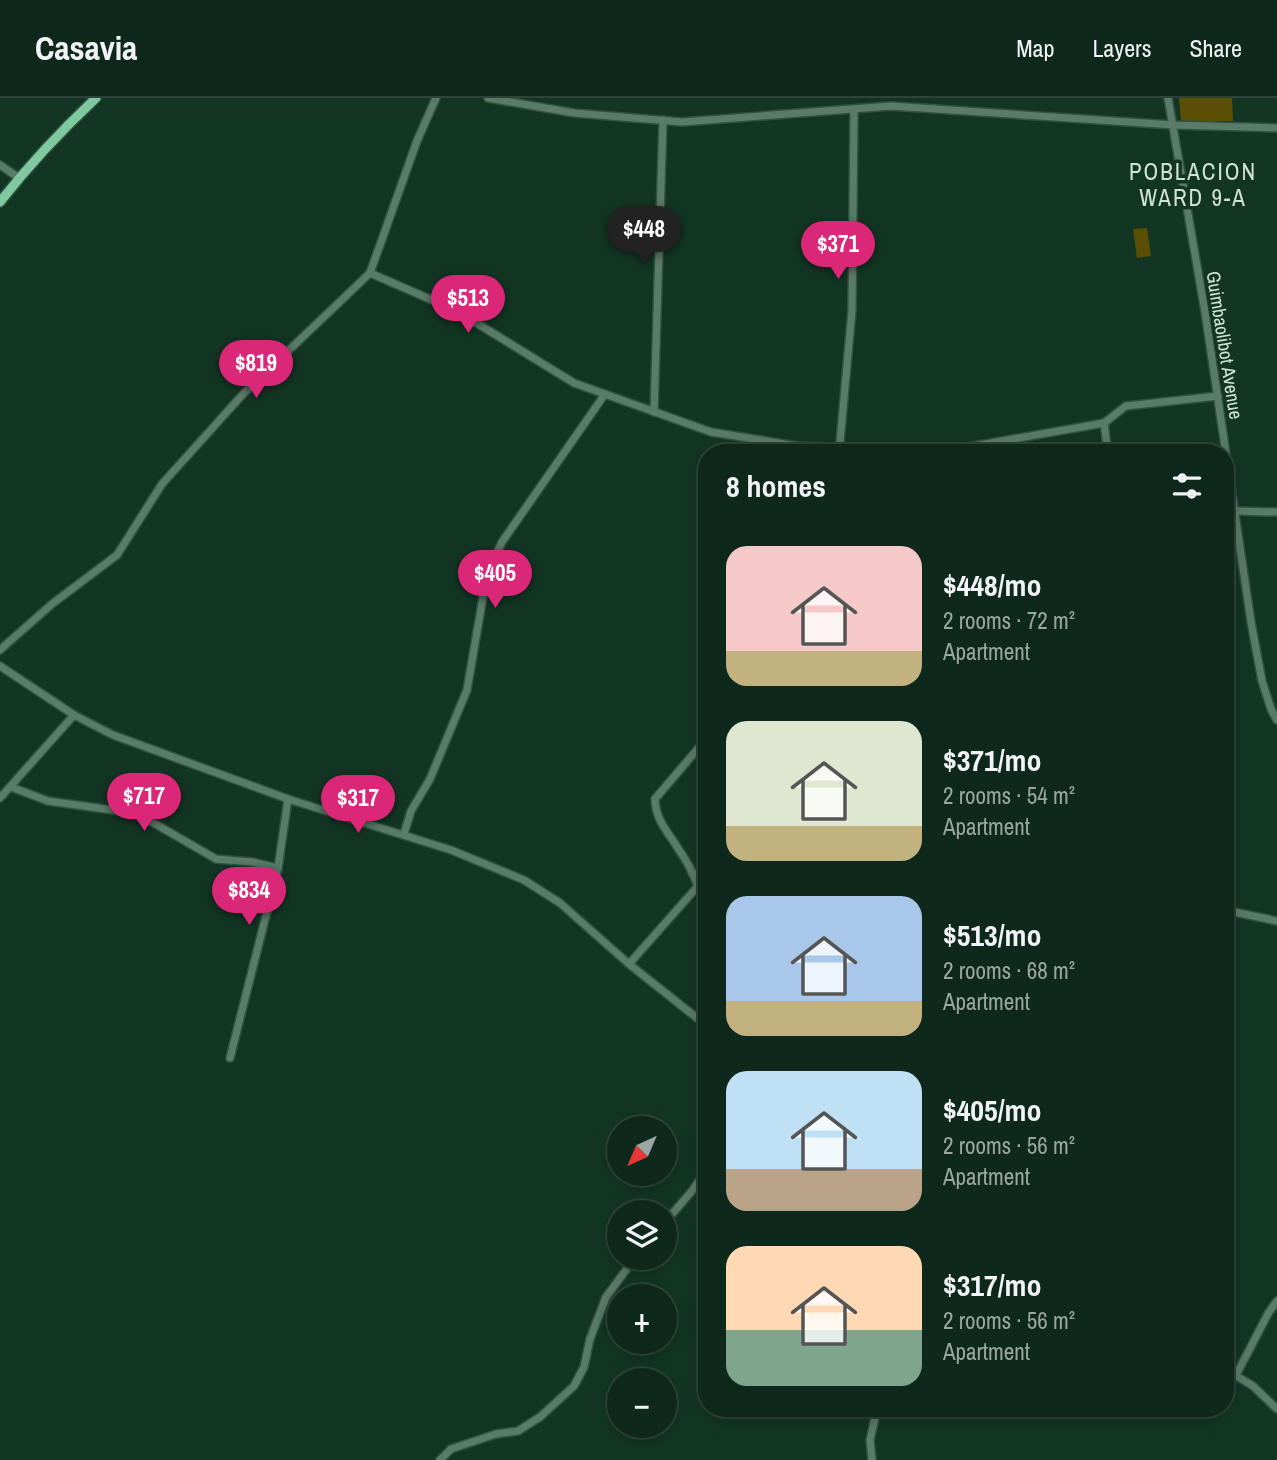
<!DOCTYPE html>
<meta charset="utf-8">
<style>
:root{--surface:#0e281b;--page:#1c3428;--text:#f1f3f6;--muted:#9ba6a3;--line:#2e443a;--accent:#db2777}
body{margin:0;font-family:"Archivo Narrow",sans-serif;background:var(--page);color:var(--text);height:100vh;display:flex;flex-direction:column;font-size:26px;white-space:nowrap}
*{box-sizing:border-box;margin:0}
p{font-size:23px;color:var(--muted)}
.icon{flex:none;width:38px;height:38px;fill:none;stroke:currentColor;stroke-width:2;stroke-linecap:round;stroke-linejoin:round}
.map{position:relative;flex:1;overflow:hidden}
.sheet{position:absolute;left:698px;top:346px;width:536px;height:973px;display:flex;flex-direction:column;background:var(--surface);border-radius:28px;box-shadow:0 4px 18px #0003,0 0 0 2px var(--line)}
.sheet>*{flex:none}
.needle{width:46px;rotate:224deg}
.controls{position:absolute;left:607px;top:1018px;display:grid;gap:14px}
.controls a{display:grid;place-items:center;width:70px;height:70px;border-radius:50%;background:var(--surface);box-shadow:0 4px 18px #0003,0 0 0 2px var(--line);font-size:35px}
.price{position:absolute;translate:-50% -60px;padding:0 16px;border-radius:24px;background:var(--accent);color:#fff;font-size:23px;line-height:46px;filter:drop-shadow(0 2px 4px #0008)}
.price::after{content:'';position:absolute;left:50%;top:42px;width:21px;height:16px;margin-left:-10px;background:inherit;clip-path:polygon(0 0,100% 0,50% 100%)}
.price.current{background:#222;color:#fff}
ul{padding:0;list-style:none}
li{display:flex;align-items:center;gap:21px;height:175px;padding:0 28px}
li span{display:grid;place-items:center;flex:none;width:196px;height:140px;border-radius:21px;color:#555}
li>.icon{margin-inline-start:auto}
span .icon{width:84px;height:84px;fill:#fffc;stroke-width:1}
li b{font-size:30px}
h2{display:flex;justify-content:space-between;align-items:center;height:84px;padding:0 28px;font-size:30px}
header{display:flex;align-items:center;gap:42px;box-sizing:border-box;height:98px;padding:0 35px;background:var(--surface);border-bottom:2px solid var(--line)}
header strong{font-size:33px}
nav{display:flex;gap:38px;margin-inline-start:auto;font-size:24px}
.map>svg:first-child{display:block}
.green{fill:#5b4f05}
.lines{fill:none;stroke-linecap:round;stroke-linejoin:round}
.minor-casing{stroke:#315241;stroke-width:10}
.major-casing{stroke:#315241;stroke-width:12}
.minor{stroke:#5a7b68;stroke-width:7}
.major{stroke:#80c8a0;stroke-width:9}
.labels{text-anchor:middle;stroke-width:7;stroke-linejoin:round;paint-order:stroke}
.street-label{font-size:19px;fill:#d0e3d7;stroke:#133624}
.quarter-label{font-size:23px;letter-spacing:2px;fill:#d0e3d7;stroke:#133624}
</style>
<header>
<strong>Casavia</strong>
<nav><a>Map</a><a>Layers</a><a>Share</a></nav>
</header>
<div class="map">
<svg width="1277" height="1362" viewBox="0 0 1277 1362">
<rect width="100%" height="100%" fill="#133624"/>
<g class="green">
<path d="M1179 0H1232L1233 23H1181Z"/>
<path d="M1147 130 1151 158 1137 160 1133 131Z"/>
</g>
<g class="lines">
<defs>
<g id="minor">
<path d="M488 0 574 15 682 24 891 8 1174 27 1277 30"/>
<path d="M1168 0 1205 214 1251 524 1262 583 1271 611 1277 622"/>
<path d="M0 67 19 80"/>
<path d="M370 175 457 213 574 285 711 334 797 348 900 351 968 349 1104 325 1126 308 1218 298"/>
<path d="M654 314 663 22"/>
<path d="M1104 325 1108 355"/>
<path d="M839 355 852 212 854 11"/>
<path d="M1236 413 1277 414"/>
<path d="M0 552 52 506 117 457 162 386 244 295 370 175 417 43 436 0"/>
<path d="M0 568 74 617 113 637 288 701 451 752 524 782 560 805 629 866 707 928"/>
<path d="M11 689 48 703 127 714 145 720 216 761 252 764 278 770"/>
<path d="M0 700 74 617"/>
<path d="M404 736 411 713 430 681 467 592 487 476 502 444 605 296"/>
<path d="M692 775 706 778"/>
<path d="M1225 812 1277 823"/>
<path d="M629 866 698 788C693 775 687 763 679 752 668 733 656 724 655 701L707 640"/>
<path d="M230 960 278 770 288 701"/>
<path d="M665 1124 692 1093 707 1071"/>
<path d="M1225 1271 1253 1288 1277 1311"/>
<path d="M1236 1277 1269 1214 1277 1203"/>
<path d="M440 1362 451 1351 496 1336 518 1333 540 1319 574 1288 584 1269 590 1241 606 1199 635 1160"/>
<path d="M872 1362 870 1342 877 1311"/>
</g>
<path id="major" d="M0 104C29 67 62 32 96 0"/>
</defs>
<use href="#minor" class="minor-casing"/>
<use href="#major" class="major-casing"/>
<use href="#minor" class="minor"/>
<use href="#major" class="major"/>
</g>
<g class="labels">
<g class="street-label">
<text transform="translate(1225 247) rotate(81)" y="7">Guimbaolibot Avenue</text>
</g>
<g class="quarter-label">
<text x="1193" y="82">POBLACION<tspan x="1193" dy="26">WARD 9-A</tspan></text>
</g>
</g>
</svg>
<div class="controls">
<a><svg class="needle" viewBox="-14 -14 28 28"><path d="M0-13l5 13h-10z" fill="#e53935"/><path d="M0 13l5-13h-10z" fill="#9ba6a3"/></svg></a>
<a><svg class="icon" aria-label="layers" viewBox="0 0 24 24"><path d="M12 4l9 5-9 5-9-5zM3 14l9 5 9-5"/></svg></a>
<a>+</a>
<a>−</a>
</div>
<b class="price current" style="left:644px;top:168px">$448</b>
<b class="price" style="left:838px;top:183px">$371</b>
<b class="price" style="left:468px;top:237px">$513</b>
<b class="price" style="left:256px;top:302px">$819</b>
<b class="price" style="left:495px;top:512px">$405</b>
<b class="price" style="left:144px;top:735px">$717</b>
<b class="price" style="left:358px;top:737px">$317</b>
<b class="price" style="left:249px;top:829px">$834</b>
<section class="sheet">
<h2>8 homes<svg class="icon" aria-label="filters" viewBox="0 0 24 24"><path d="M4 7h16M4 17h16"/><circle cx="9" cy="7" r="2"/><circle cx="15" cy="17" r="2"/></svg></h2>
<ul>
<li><span style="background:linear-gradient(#f6c9c9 75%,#c2b280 0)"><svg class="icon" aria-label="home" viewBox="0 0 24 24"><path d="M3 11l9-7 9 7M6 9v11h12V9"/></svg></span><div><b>$448/mo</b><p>2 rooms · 72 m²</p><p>Apartment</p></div></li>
<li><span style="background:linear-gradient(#dfe7d0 75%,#c2b280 0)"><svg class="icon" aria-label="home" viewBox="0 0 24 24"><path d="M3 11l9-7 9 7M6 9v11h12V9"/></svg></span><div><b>$371/mo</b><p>2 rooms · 54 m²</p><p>Apartment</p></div></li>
<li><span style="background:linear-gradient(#a9c7e8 75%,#c2b280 0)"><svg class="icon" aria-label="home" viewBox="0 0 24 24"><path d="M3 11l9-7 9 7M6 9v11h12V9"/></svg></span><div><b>$513/mo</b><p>2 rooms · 68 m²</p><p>Apartment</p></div></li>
<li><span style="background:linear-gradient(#bfe0f5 70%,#b9a48a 0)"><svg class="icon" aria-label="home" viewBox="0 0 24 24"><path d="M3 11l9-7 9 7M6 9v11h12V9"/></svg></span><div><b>$405/mo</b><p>2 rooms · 56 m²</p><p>Apartment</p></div></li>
<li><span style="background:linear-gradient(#ffd9b3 60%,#7fa58c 0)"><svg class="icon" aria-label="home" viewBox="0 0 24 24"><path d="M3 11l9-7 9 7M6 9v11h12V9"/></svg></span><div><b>$317/mo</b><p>2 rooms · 56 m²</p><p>Apartment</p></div></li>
</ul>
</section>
</div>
